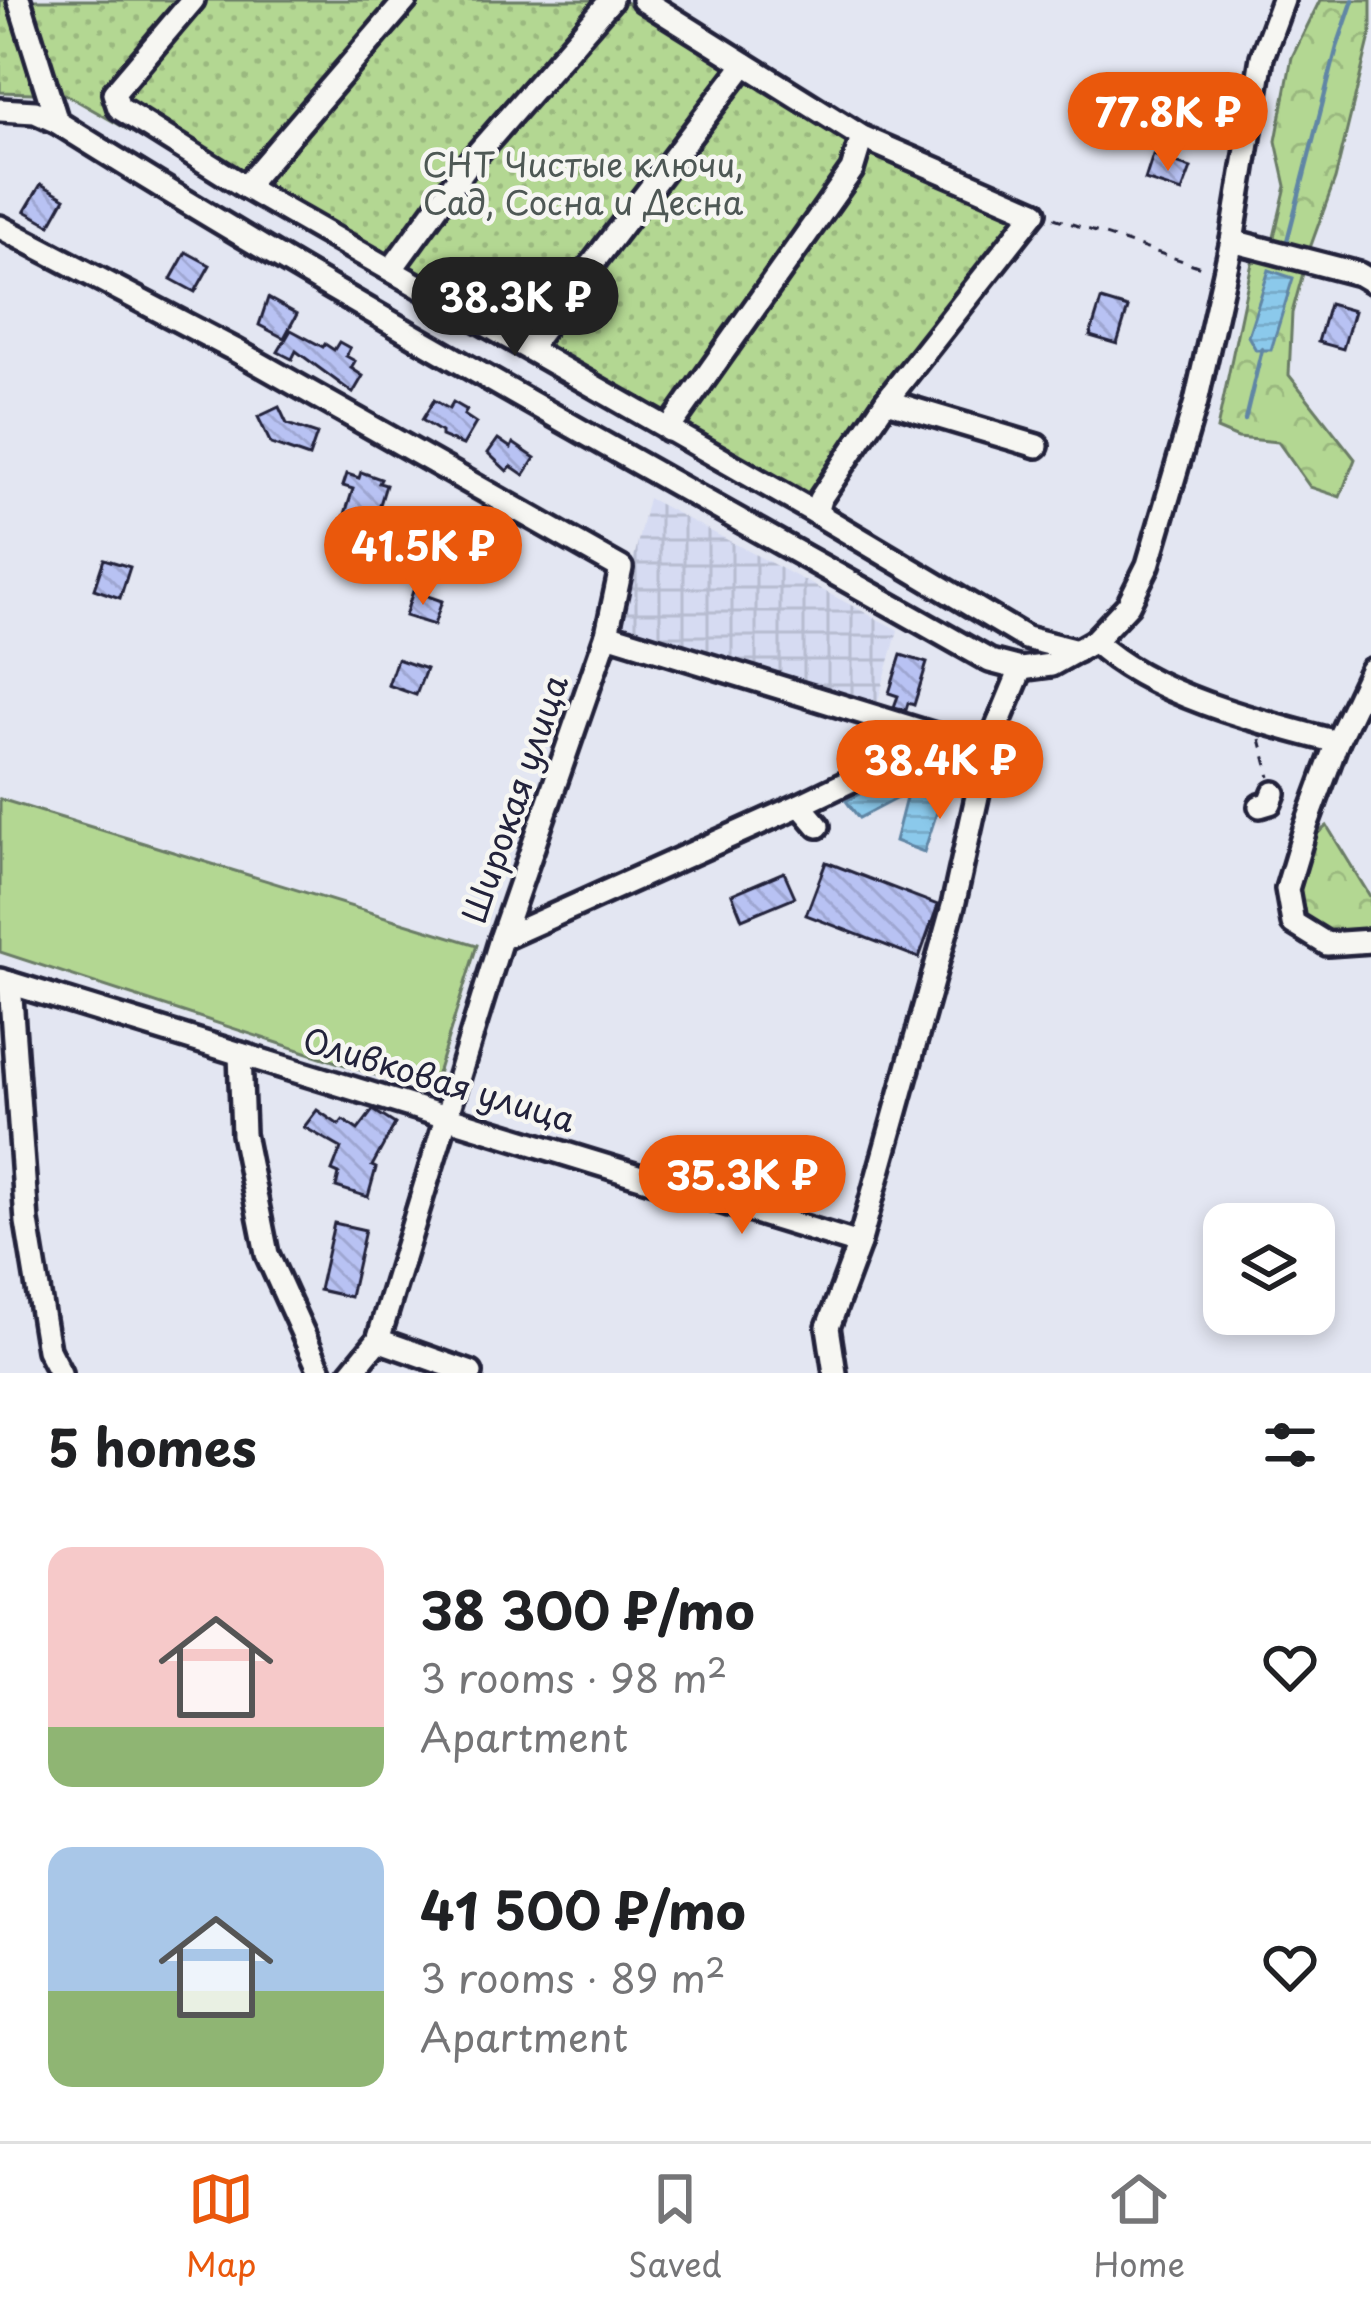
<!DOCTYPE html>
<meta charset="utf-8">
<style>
:root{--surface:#fff;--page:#f2f2f2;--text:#202124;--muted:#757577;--line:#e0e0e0;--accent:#ea580c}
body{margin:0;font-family:"Playpen Sans",sans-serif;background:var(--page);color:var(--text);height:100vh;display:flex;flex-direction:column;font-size:45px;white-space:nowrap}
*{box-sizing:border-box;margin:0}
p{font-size:39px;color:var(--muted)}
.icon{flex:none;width:66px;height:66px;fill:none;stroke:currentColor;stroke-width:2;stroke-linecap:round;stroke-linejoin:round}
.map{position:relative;height:1373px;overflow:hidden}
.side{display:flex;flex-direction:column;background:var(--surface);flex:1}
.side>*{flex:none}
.tools{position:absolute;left:1203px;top:1203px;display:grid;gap:24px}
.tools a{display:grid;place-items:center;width:132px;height:132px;border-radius:24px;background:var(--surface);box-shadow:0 6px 18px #0003;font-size:60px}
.price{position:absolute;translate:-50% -102px;padding:0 27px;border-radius:42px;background:var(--accent);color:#fff;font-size:39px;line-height:78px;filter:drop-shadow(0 3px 6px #0008)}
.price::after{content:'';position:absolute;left:50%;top:72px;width:36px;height:27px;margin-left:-18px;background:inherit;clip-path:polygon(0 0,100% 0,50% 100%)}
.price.selected{background:#222;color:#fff}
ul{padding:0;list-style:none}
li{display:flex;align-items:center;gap:36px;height:300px;padding:0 48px}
li span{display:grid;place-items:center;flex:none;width:336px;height:240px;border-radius:24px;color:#555}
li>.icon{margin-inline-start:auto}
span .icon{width:144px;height:144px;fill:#fffc;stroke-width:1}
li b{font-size:51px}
h2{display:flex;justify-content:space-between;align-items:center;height:144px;padding:0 48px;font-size:51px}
.dock{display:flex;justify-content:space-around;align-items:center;height:168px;border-top:3px solid var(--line);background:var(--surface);font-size:33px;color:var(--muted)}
.dock a{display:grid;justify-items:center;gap:6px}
.dock .selected{color:var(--accent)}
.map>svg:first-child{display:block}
.industrial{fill:url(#industrial-grid)}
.green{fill:#b3d792;stroke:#6a7c66;stroke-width:3}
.forest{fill:url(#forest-crowns);stroke:#6a7c66;stroke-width:3}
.garden{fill:url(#garden-dots);stroke:#6a7c66;stroke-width:3}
.water{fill:url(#water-rules);stroke:#6186a5;stroke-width:3}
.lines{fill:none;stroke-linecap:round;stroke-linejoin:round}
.stream{stroke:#6186a5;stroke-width:4.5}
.building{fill:url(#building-back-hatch);stroke:#22223b;stroke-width:3}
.minor-casing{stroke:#22223b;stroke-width:30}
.path{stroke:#22223b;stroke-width:3;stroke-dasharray:9 9;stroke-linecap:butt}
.minor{stroke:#f6f6f2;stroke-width:21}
.labels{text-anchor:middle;stroke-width:9;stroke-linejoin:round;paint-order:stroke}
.park-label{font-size:33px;fill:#4e5855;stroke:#f6f6f2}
.street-label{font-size:33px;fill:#22223b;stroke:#f6f6f2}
</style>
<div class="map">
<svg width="1371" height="1373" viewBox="0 0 1371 1373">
<defs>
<pattern id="industrial-grid" width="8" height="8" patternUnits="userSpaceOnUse" patternTransform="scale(3)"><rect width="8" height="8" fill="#d6dbf2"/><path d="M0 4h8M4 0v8" fill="none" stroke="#b7bcd0"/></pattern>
<pattern id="forest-crowns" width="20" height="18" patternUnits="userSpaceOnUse" patternTransform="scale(3)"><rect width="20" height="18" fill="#b3d792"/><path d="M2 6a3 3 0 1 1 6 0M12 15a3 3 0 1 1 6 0" fill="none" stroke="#9ab87f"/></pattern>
<pattern id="garden-dots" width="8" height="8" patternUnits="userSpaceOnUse" patternTransform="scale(3)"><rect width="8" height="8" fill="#b3d792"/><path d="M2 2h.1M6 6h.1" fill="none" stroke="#9ab87f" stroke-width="1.8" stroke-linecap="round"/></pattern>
<pattern id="water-rules" width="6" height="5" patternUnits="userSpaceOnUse" patternTransform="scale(3)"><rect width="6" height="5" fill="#8bc9eb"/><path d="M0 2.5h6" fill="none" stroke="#78acca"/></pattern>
<pattern id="building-back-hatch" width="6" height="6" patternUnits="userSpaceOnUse" patternTransform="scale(3)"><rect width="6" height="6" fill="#b8c2f3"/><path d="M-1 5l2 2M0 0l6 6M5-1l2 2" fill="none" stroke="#9ea6d1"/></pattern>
</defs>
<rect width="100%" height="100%" fill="#e3e6f2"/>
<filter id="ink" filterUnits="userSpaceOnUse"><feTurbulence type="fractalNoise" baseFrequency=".00833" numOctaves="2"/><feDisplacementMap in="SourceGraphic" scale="24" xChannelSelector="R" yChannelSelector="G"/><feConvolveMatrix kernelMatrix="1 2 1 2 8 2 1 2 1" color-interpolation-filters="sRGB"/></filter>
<g filter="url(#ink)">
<path class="industrial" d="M648 498 898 630 876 708 618 627Z"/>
<path class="green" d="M0 799 477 945 431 1093 0 952Z"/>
<g class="forest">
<path d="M1320 0H1371V32L1335 179 1310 248 1292 313 1289 375 1355 459 1340 497 1310 487 1278 442 1238 438 1217 429 1252 263 1274 237 1286 186 1276 141 1292 57Z"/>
<path d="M1327 826 1371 898V929L1367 928 1360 943 1314 927 1301 911 1298 880 1310 839Z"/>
</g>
<path class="garden" d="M0 0H622L861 141 1022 211 798 511 65 94 0 92Z"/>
<g class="water">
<path d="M1269 270 1293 278 1271 350H1256L1248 336Z"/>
<path d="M928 762 943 764 948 778 924 852 895 841 906 798 901 796 859 818 846 801 910 767Z"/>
</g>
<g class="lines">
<g class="stream">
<path d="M1286 245 1337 47 1353 0"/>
<path d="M1245 420 1262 349"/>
</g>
</g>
<g class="building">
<path d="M1153 155 1191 168 1182 192 1145 180Z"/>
<path d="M41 184 65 198 50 225 25 211Z"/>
<path d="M186 252 210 265 195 292 171 279Z"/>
<path d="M268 298 297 314 284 338 259 325Z"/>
<path d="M1101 300 1128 308 1117 344 1090 336Z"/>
<path d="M1329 304 1354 311 1343 349 1318 342Z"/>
<path d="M291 330 323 347 325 344 334 350 339 342 350 348 346 356 355 361 351 368 363 376 353 393 296 351 292 359 278 352Z"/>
<path d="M434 400 449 409 453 402 467 410 464 415 476 423 463 445 441 436V432L422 420Z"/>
<path d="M279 407 287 424 317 434 309 457 271 444 258 417Z"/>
<path d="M498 439 511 448 513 443 535 458 524 475 511 466 507 471 488 453Z"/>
<path d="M361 472 381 479 379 483 386 485 378 511 372 509 366 527 343 520 353 489 343 486 347 474 359 478Z"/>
<path d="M104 559 130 567 120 598 94 589Z"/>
<path d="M413 591 442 601 434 625 405 616Z"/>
<path d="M901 655 927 663 914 705 908 703 906 710 894 707 898 696 889 693Z"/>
<path d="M397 659 426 669 416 695 388 685Z"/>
<path d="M826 862 938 905 919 958 806 915Z"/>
<path d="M784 872 795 897 742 919 732 894Z"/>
<path d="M317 1110 339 1125 343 1120 358 1130 373 1110 395 1124 372 1166 376 1168 368 1197 336 1187 339 1174 332 1171 341 1148 304 1127Z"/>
<path d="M334 1223 365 1230 350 1297 319 1290Z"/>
</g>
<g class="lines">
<defs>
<g id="minor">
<path d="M19 0 57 122"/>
<path d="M193 0 114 93 119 108 245 187 816 513"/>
<path d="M643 0 862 137 1035 212 886 401 820 499 816 513 1026 638 1077 651"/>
<path d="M0 110 35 112 57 122C361 313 678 484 990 661L1021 669 1051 665 1094 641 1128 605 1148 565 1196 402 1232 241 1262 57 1283 0"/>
<path d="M245 187 406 0"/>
<path d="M0 227 235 350 621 568 607 634"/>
<path d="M1232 241 1359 274 1371 281"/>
<path d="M391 270 468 164 611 0"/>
<path d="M529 347 745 64"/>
<path d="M886 401 1037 446"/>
<path d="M668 430 852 170 862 137"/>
<path d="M1094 641C1150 695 1263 723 1337 742"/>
<path d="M1371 670 1337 742 1305 829 1287 889 1293 923 1327 944 1371 941"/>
<path d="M800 805 818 826"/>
<path d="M1260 806 1270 803 1274 793"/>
<path d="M501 939 800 805 942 737"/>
<path d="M0 980 859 1244"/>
<path d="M10 983 27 1222 48 1350 60 1373"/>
<path d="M240 1054 243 1134 267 1254 321 1373"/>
<path d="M378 1340 471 1373"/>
<path d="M351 1373 378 1340 501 939 607 634 987 751 1021 669"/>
<path d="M835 1373 828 1327 859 1244 953 906 987 751"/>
</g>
</defs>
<use href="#minor" class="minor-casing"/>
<g class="path">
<path d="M1054 218 1204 268"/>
<path d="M1260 739 1270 777"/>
</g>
<use href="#minor" class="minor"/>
</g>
</g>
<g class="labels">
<g class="park-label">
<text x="583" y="177">СНТ Чистые ключи,<tspan x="583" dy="38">Сад, Сосна и Десна</tspan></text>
</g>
<g class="street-label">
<text transform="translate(515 799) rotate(-71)" y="12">Широкая улица</text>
<text transform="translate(439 1080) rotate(17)" y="12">Оливковая улица</text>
</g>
</g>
</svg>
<div class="tools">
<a><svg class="icon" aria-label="layers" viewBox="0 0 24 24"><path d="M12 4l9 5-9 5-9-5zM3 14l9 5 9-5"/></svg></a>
</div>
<b class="price" style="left:1168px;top:174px">77.8K ₽</b>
<b class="price selected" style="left:515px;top:359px">38.3K ₽</b>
<b class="price" style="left:423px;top:608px">41.5K ₽</b>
<b class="price" style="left:940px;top:822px">38.4K ₽</b>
<b class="price" style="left:742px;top:1237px">35.3K ₽</b>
</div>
<section class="side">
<h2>5 homes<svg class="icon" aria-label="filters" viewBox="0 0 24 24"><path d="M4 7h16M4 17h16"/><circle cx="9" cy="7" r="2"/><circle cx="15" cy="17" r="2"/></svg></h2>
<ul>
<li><span style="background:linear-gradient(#f6c9c9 75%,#8fb573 0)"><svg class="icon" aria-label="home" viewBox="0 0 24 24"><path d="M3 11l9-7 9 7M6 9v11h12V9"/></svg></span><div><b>38 300 ₽/mo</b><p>3 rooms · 98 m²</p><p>Apartment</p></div><svg class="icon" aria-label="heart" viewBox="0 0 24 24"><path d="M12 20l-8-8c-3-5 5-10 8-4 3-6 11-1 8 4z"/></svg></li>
<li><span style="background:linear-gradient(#a9c7e8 60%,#8fb573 0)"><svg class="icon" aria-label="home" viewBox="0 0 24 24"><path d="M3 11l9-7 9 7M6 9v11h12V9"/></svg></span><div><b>41 500 ₽/mo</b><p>3 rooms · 89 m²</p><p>Apartment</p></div><svg class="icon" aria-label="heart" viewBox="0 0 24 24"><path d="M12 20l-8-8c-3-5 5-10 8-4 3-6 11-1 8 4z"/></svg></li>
</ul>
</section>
<nav class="dock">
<a class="selected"><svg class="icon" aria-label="map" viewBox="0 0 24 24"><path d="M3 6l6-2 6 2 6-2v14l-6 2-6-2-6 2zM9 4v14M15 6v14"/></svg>Map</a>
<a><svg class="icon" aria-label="saved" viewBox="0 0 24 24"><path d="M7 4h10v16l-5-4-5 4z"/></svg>Saved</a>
<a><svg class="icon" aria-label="home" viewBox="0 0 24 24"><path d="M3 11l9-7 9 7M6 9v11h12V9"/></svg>Home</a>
</nav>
